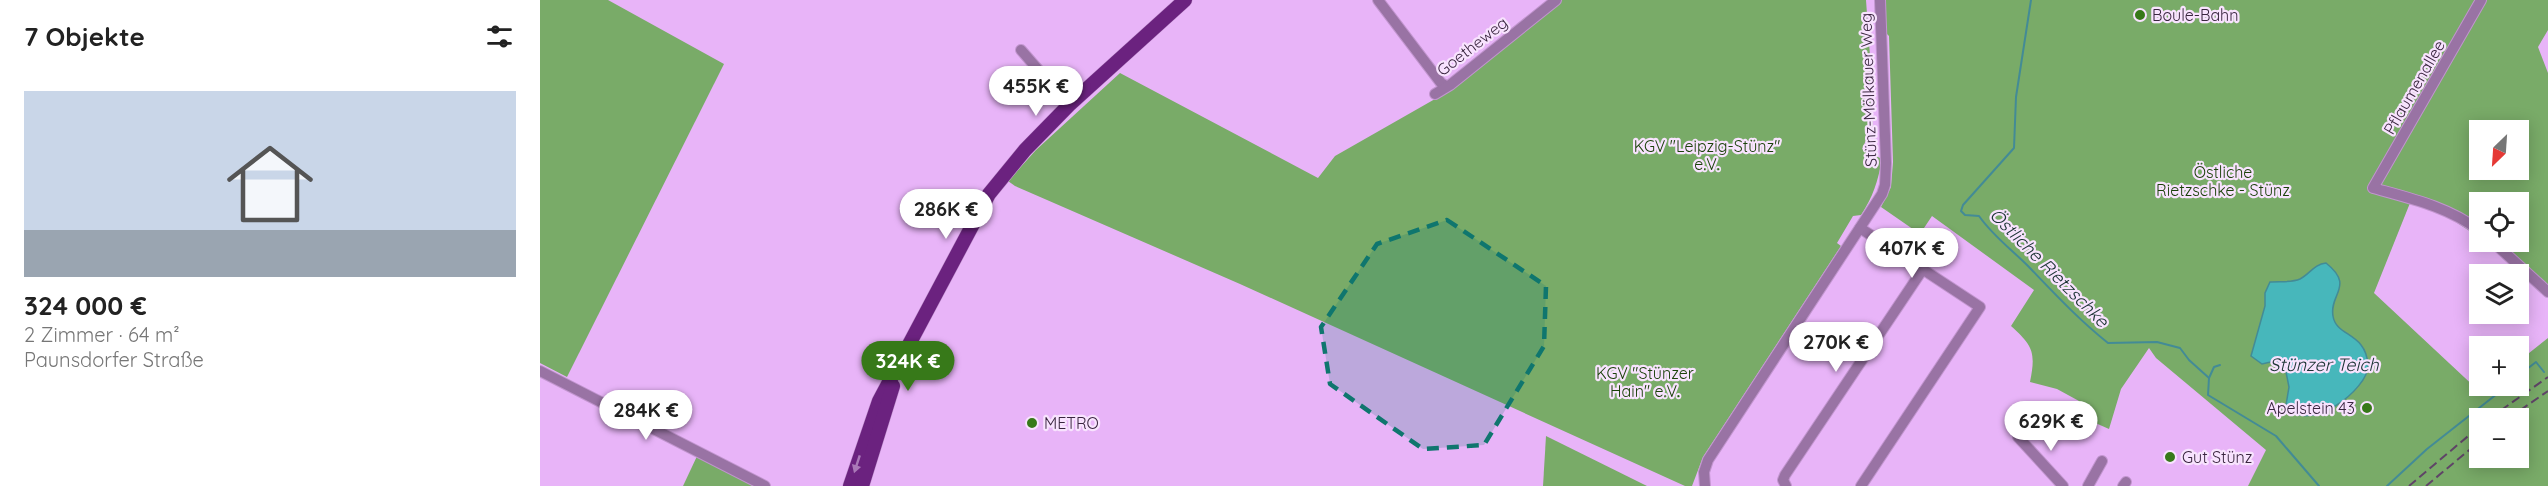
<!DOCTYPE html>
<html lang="de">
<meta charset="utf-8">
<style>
:root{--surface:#fff;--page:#f2f2f2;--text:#222;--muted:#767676;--line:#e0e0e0;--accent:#377919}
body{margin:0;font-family:Quicksand,sans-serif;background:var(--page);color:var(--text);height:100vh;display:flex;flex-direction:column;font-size:22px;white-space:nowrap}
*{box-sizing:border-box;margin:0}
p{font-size:20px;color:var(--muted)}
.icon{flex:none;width:33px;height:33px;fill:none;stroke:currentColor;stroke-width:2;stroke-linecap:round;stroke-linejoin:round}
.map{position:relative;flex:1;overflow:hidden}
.details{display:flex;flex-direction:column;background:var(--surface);width:540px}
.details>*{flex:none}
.needle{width:39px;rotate:205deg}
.buttons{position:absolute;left:1929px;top:120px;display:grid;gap:12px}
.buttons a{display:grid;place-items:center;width:60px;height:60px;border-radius:0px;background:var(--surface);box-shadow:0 3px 15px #0003;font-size:30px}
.price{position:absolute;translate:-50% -51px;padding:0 14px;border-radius:21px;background:#fff;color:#222;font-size:20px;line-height:39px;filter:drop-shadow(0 2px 3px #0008)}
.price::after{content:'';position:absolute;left:50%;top:36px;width:18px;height:14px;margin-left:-9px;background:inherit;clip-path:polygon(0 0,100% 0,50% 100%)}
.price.active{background:var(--accent);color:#fff}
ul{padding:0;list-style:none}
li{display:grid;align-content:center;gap:12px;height:318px;padding:0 24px}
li+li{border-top:2px solid var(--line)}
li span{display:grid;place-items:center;height:186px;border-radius:0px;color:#555}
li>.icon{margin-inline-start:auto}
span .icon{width:108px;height:108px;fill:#fffc;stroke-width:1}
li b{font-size:26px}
h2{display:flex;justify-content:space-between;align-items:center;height:72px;padding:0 24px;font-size:26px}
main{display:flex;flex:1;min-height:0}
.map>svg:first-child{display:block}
.green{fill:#79ab68;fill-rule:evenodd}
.water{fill:#47b7bb;stroke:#438b96;stroke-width:1.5}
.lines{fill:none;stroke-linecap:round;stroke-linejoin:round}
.stream{stroke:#438b96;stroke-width:2}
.minor-casing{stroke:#c295cf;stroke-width:12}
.major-casing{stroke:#c295cf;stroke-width:15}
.minor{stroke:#9973a4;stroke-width:10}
.major{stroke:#6b227f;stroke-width:14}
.rail{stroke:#5f4467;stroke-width:2;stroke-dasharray:9 4.5;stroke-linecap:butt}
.oneway{fill:#aa79b8}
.marked{fill:#0f766e;fill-opacity:0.2;stroke:#0f766e;stroke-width:4.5;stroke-dasharray:12 8;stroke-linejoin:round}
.poi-dot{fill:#377919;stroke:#f8e3fe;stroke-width:2}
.labels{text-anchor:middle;stroke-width:4.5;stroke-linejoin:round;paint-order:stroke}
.poi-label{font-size:16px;fill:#39253f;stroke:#f8e3fe;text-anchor:start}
.street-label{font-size:16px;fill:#39253f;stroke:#f8e3fe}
.park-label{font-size:16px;fill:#1b420a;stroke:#f8e3fe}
.water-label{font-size:18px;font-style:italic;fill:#193232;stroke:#f8e3fe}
</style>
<main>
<section class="details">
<h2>7 Objekte<svg class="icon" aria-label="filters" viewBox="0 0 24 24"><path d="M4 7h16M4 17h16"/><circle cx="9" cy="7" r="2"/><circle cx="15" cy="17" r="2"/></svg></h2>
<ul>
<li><span style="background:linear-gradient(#c9d6e8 75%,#9aa5b1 0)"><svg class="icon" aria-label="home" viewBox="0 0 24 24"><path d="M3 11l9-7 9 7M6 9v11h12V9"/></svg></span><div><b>324 000 €</b><p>2 Zimmer · 64 m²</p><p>Paunsdorfer Straße</p></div></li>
</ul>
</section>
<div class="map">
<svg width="2008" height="486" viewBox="0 0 2008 486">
<rect width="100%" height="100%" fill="#e8b4f8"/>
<g class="green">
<path d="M0 0H68L184 64 27 377 0 363Z"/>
<path d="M1019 0H1326L1331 70 1330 96 1333 125 1322 149 1342 159C1338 181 1333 197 1321 215L1313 216 1297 243 1301 246 1163 457 1152 486H1145L700 284 475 186 468 181 496 150 580 73 778 178 795 156 895 99Z"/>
<path d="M1345 0H2008V30L1998 47 2008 73V296L1945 242H1978V202H1940L1939 237 1908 217 1870 203 1834 293 1939 391 1946 386H1978L1979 361 2008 338V486H1708L1726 450 1616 358 1609 348 1581 389 1569 429 1535 414 1539 401 1517 389 1490 382C1496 352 1493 346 1471 326L1494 290 1392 216 1380 234 1341 207 1351 187 1353 162 1349 36 1346 33ZM1940 130H1978V170H1940ZM1940 418H1978V458H1940Z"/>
<path d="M1006 436 1107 486H1003Z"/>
<path d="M158 454 221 486H143Z"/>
</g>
<path class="water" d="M1786 263C1815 286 1789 294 1793 316 1796 337 1826 332 1828 365 1829 389 1767 437 1746 405L1749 387 1745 367 1735 361 1722 364 1711 356 1725 306V293L1730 282C1739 281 1751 283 1760 279 1770 274 1774 264 1786 263Z"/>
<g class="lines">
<g class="stream">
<path d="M1491 0 1476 97 1474 148 1423 205 1421 211 1425 215 1439 216C1453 236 1471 249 1488 266 1514 293 1538 319 1568 343L1617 342 1640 348 1649 360 1669 378 1668 395 1736 436 1779 486"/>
<path d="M1978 376 1996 362 2004 372"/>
<path d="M1669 378 1674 367 1680 365"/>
<path d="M1847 486 1887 449 1967 386"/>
</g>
<defs>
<g id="minor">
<path d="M838 0 901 83 906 86"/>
<path d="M481 50 529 105"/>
<path d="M895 94 910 85 1016 0"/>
<path d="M1320 228 1440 307 1321 486"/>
<path d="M1940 231C1909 207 1869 198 1833 188L1941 0"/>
<path d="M1953 242 2008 292"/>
<path d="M0 371 225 486"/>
<path d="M1478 437 1523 486"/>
<path d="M1165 486 1164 472 1168 460 1342 194 1345 185 1346 163 1340 0"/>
<path d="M1246 486 1243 480 1245 475 1383 269"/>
<path d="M1548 486 1562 461"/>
<path d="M1583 486 1586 482"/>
</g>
<g id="major">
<path d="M310 486 339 401 449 194 485 150 529 105 645 0"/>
<path d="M322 486 353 386"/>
</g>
</defs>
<use href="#minor" class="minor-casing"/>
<use href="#major" class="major-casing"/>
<use href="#minor" class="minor"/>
<use href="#major" class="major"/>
<g class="rail">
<path d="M1950 418 2008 377"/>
<path d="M1969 418 2008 391"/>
<path d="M1869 486 1940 426"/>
<path d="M1886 486 1940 441"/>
</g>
</g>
<defs><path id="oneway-solid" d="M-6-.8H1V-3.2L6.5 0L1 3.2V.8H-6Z" transform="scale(1.5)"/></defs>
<use class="oneway" href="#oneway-solid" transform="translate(317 464) rotate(108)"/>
<path class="marked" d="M907 220 1006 286 1004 346 944 445 883 449 790 384 781 327 837 244Z"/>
<g class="poi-dot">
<circle cx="1600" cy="15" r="6"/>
<circle cx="1827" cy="408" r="6"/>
<circle cx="492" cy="423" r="6"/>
<circle cx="1630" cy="457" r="6"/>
</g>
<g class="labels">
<g class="poi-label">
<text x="1612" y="21">Boule-Bahn</text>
<text x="1815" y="414" text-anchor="end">Apelstein 43</text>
<text x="504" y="429">METRO</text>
<text x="1642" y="463">Gut Stünz</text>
</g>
<g class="street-label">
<text transform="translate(932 46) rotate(-38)" y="6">Goetheweg</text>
<text transform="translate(1874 87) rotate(-60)" y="6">Pflaumenallee</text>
<text transform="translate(1328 90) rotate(-92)" y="6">Stünz-Mölkauer Weg</text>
</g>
<g class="park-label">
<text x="1167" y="152">KGV "Leipzig-Stünz"<tspan x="1167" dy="18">e.V.</tspan></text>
<text x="1683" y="178">Östliche<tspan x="1683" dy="18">Rietzschke - Stünz</tspan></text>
<text x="1105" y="379">KGV "Stünzer<tspan x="1105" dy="18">Hain" e.V.</tspan></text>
</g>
<g class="water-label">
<text transform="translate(1509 268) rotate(45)" y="6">Östliche Rietzschke</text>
<text x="1784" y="371">Stünzer Teich</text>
</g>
</g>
</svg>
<div class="buttons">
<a><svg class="needle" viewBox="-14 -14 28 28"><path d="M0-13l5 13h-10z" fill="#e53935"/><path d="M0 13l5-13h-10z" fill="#767676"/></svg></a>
<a><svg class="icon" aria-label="locate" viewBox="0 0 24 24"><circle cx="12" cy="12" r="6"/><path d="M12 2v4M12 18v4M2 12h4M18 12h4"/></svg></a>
<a><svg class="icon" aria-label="layers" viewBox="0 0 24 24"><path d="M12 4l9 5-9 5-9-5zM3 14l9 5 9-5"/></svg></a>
<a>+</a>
<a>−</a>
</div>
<b class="price" style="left:496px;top:117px">455K €</b>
<b class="price" style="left:406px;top:240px">286K €</b>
<b class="price" style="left:1372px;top:279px">407K €</b>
<b class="price" style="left:1296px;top:373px">270K €</b>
<b class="price active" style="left:368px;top:392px">324K €</b>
<b class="price" style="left:106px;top:441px">284K €</b>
<b class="price" style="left:1511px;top:452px">629K €</b>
</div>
</main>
